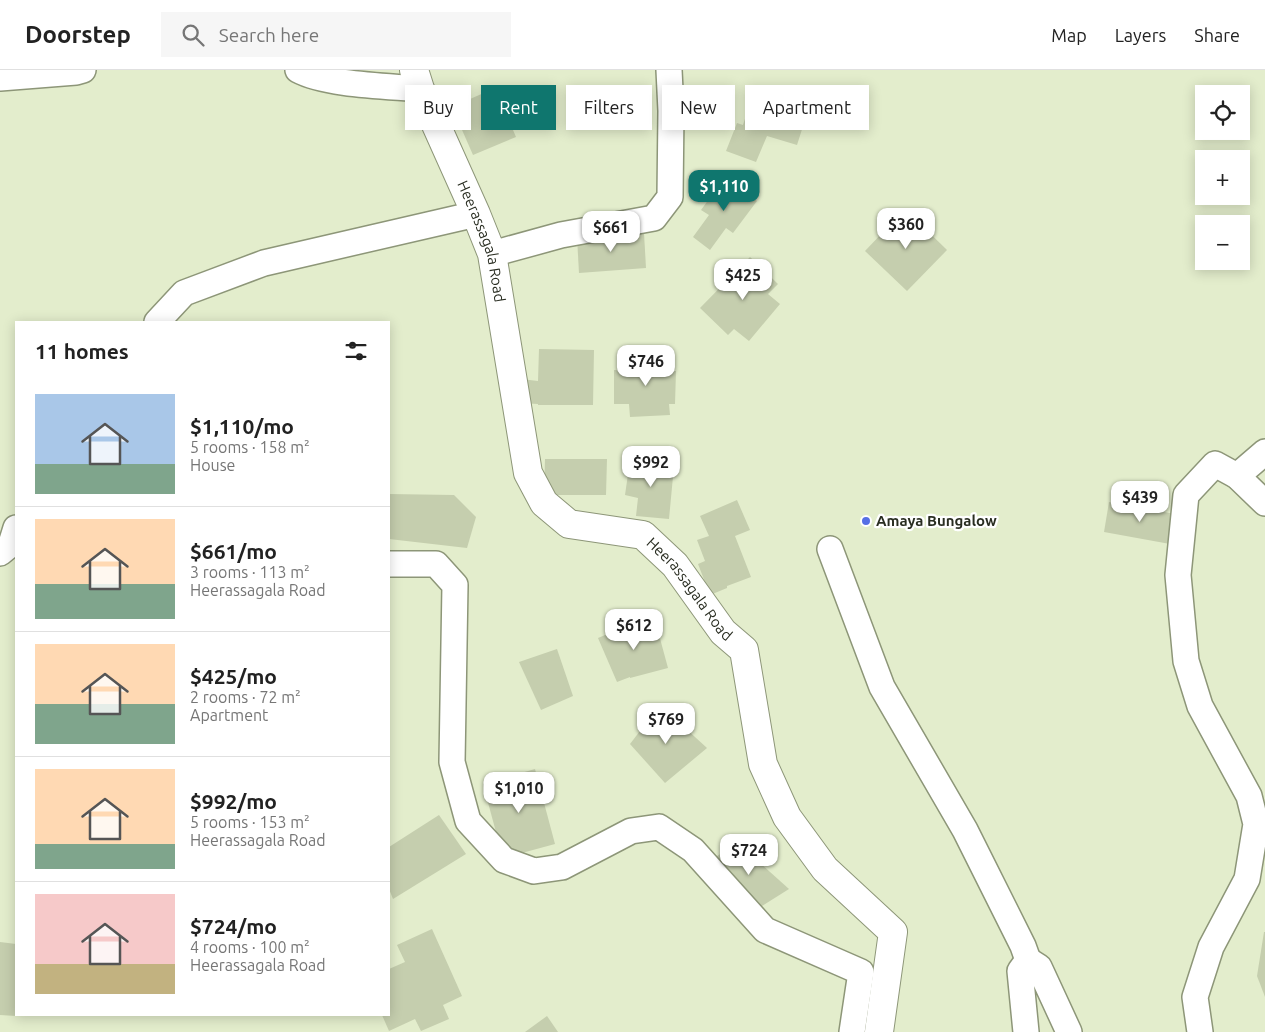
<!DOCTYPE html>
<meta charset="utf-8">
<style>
:root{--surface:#fff;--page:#f6f6f6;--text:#222;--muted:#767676;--line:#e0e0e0;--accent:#0f766e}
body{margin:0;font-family:Ubuntu,sans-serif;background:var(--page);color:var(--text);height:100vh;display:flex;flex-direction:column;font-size:19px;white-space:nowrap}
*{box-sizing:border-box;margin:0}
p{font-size:16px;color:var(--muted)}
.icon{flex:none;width:28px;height:28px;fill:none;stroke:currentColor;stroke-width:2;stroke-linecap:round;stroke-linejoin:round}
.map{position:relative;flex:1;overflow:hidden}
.sheet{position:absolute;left:15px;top:251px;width:375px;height:695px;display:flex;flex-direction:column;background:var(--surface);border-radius:0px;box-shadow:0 2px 12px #0003}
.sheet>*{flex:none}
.hud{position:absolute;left:405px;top:15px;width:475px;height:45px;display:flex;gap:10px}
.tools{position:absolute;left:1195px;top:15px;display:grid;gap:10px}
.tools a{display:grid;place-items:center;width:55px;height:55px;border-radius:0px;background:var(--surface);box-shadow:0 2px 12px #0003;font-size:25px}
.price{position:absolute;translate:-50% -42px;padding:0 11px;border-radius:10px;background:#fff;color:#222;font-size:16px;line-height:32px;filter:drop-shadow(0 1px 2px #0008)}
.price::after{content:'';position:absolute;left:50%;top:30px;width:15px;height:11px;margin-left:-8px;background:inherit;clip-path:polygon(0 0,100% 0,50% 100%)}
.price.selected{background:var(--accent);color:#fff}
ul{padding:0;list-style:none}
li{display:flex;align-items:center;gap:15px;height:125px;padding:0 20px}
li+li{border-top:1px solid var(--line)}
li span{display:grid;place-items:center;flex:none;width:140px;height:100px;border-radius:0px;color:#555}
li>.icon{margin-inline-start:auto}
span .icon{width:60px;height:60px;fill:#fffc;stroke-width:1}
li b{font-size:21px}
h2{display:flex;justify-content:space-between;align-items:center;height:60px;padding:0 20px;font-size:21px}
.tag{padding:0 18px;border-radius:0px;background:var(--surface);box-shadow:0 2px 12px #0003;font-size:18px;line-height:45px}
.tag.selected{background:var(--accent);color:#fff}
header{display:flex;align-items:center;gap:30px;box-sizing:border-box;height:70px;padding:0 25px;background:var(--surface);border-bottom:1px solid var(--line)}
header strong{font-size:24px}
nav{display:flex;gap:28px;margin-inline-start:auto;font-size:18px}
.search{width:350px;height:45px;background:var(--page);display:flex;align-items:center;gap:12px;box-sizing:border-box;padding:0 18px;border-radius:0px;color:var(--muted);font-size:19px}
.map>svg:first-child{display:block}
.building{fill:#c5ceae}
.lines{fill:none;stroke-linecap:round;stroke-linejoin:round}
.minor-casing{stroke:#8d9678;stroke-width:28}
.tertiary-casing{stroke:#8d9678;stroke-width:30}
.minor{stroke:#fff;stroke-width:25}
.tertiary{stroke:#fff;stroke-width:28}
.poi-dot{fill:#566fe5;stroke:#fff;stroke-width:2}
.labels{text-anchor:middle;stroke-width:4.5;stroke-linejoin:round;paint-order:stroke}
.street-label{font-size:15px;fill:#292d21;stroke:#fff}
.poi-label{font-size:15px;font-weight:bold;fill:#292d21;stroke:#fff;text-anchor:start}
</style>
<header>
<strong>Doorstep</strong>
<div class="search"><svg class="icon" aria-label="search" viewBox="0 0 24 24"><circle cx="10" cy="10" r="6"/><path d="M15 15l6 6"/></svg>Search here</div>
<nav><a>Map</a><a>Layers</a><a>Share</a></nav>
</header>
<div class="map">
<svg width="1265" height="962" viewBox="0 0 1265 962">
<rect width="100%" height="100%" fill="#e3edcc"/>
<g class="building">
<path d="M495 18 516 67 473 85 452 37Z"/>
<path d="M750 33 805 50 797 75 767 66 756 92 726 81 737 53 743 55Z"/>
<path d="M725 107 757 131 733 163 726 158 710 180 693 167 709 145 701 140Z"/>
<path d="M905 139 947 180 907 221 865 181Z"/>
<path d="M644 163 646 198 579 203 577 167Z"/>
<path d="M750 187 778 214 768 224 780 234 749 271 734 259 728 265 700 238Z"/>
<path d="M539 279 594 280 593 335H538V334L520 333 521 309 538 311Z"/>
<path d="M634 284 661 285 660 301H676L675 334H669L670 345 630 347 629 334H614V300L633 301Z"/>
<path d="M545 389H607L606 425H544Z"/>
<path d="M630 390 674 396 669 449 636 446 638 428 625 425Z"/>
<path d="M389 424 454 425 476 447 467 478 389 469Z"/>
<path d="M737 430 750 460 735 466 751 507 727 516V518L710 525 698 494 705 491 697 470 709 466 700 446Z"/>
<path d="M1109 432 1175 444 1170 474 1104 462Z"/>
<path d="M655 550 668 598 630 608V607L617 612 598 568 617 560Z"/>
<path d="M557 579 573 626 541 640 519 592Z"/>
<path d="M660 635 707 678 665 713 630 674Z"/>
<path d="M535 699 555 774 503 788 483 714Z"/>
<path d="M439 745 466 784 393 829 389 819V777Z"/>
<path d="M738 773 789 819 757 839 709 791Z"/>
<path d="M432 859 462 926 443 935 449 949 421 961 415 949 389 961 382 945H389V899L405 892 397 875Z"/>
<path d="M1264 862H1265V927L1257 906Z"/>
<path d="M0 872 16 874V946L0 945Z"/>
<path d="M547 946 558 962H525Z"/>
</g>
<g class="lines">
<defs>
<g id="minor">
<path d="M298 0C326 15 387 16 420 19"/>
<path d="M0 8 76 2 83 0"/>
<path d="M492 184 561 165 654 148 670 127 671 41 669 0"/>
<path d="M157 252 184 223 264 193 476 144"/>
<path d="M1237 406 1265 382"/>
<path d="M830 479 882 617 965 760 1023 876 1028 890"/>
<path d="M0 483 11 474 16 458"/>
<path d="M389 494H436L455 515 452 692 468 751 504 790 534 801 562 797 631 761 659 757 693 780 765 860 861 902 852 962"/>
<path d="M1026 962 1020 901 1028 890 1039 897 1069 962"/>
<path d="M1200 962 1195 927 1211 877 1247 809 1256 754 1249 726 1200 636 1186 591 1178 505 1186 425 1215 394 1237 406 1265 433"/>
</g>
<g id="tertiary">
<path id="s1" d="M414 0 420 19 476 144 492 184 528 403 544 433 569 454 643 465 675 495 723 562 744 580 763 694 787 747 825 799 893 862 879 962"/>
</g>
</defs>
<use href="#minor" class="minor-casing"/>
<use href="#tertiary" class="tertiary-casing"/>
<use href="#minor" class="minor"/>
<use href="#tertiary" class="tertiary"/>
</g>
<circle class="poi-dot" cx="866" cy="451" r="5"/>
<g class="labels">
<g class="street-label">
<text dy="5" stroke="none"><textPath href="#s1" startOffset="185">Heerassagala Road</textPath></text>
<text dy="5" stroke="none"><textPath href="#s1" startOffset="635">Heerassagala Road</textPath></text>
</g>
<g class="poi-label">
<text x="876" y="456">Amaya Bungalow</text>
</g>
</g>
</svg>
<div class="tools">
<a><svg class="icon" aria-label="locate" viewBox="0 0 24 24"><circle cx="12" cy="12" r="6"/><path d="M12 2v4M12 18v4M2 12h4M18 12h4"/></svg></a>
<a>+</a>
<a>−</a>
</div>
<b class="price selected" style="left:724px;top:142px">$1,110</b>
<b class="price" style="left:906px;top:180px">$360</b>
<b class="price" style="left:611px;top:183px">$661</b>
<b class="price" style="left:743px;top:231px">$425</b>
<b class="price" style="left:646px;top:317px">$746</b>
<b class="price" style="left:651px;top:418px">$992</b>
<b class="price" style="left:1140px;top:453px">$439</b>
<b class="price" style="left:634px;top:581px">$612</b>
<b class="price" style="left:666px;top:675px">$769</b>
<b class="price" style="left:519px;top:744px">$1,010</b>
<b class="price" style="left:749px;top:806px">$724</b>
<div class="hud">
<a class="tag">Buy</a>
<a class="tag selected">Rent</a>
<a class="tag">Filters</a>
<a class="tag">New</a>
<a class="tag">Apartment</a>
</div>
<section class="sheet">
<h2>11 homes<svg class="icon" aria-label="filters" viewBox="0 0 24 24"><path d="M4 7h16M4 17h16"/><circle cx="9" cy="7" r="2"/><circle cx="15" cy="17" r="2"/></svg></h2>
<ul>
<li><span style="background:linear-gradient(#a9c7e8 70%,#7fa58c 0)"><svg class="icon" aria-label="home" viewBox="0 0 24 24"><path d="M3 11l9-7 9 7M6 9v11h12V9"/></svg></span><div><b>$1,110/mo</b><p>5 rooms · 158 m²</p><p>House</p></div></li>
<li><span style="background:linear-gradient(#ffd9b3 65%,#7fa58c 0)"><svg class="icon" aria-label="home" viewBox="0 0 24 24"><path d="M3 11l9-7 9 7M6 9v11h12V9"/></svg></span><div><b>$661/mo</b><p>3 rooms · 113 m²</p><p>Heerassagala Road</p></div></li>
<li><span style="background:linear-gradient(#ffd9b3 60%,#7fa58c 0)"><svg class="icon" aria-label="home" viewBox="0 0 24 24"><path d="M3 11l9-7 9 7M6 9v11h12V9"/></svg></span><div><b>$425/mo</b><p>2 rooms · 72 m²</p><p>Apartment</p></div></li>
<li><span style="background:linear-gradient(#ffd9b3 75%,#7fa58c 0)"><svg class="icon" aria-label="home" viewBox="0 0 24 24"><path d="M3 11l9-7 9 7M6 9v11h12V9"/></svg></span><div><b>$992/mo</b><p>5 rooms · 153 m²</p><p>Heerassagala Road</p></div></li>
<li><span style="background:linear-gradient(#f6c9c9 70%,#c2b280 0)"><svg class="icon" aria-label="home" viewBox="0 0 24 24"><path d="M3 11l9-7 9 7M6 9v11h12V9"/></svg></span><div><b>$724/mo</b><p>4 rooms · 100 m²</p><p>Heerassagala Road</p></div></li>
</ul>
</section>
</div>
